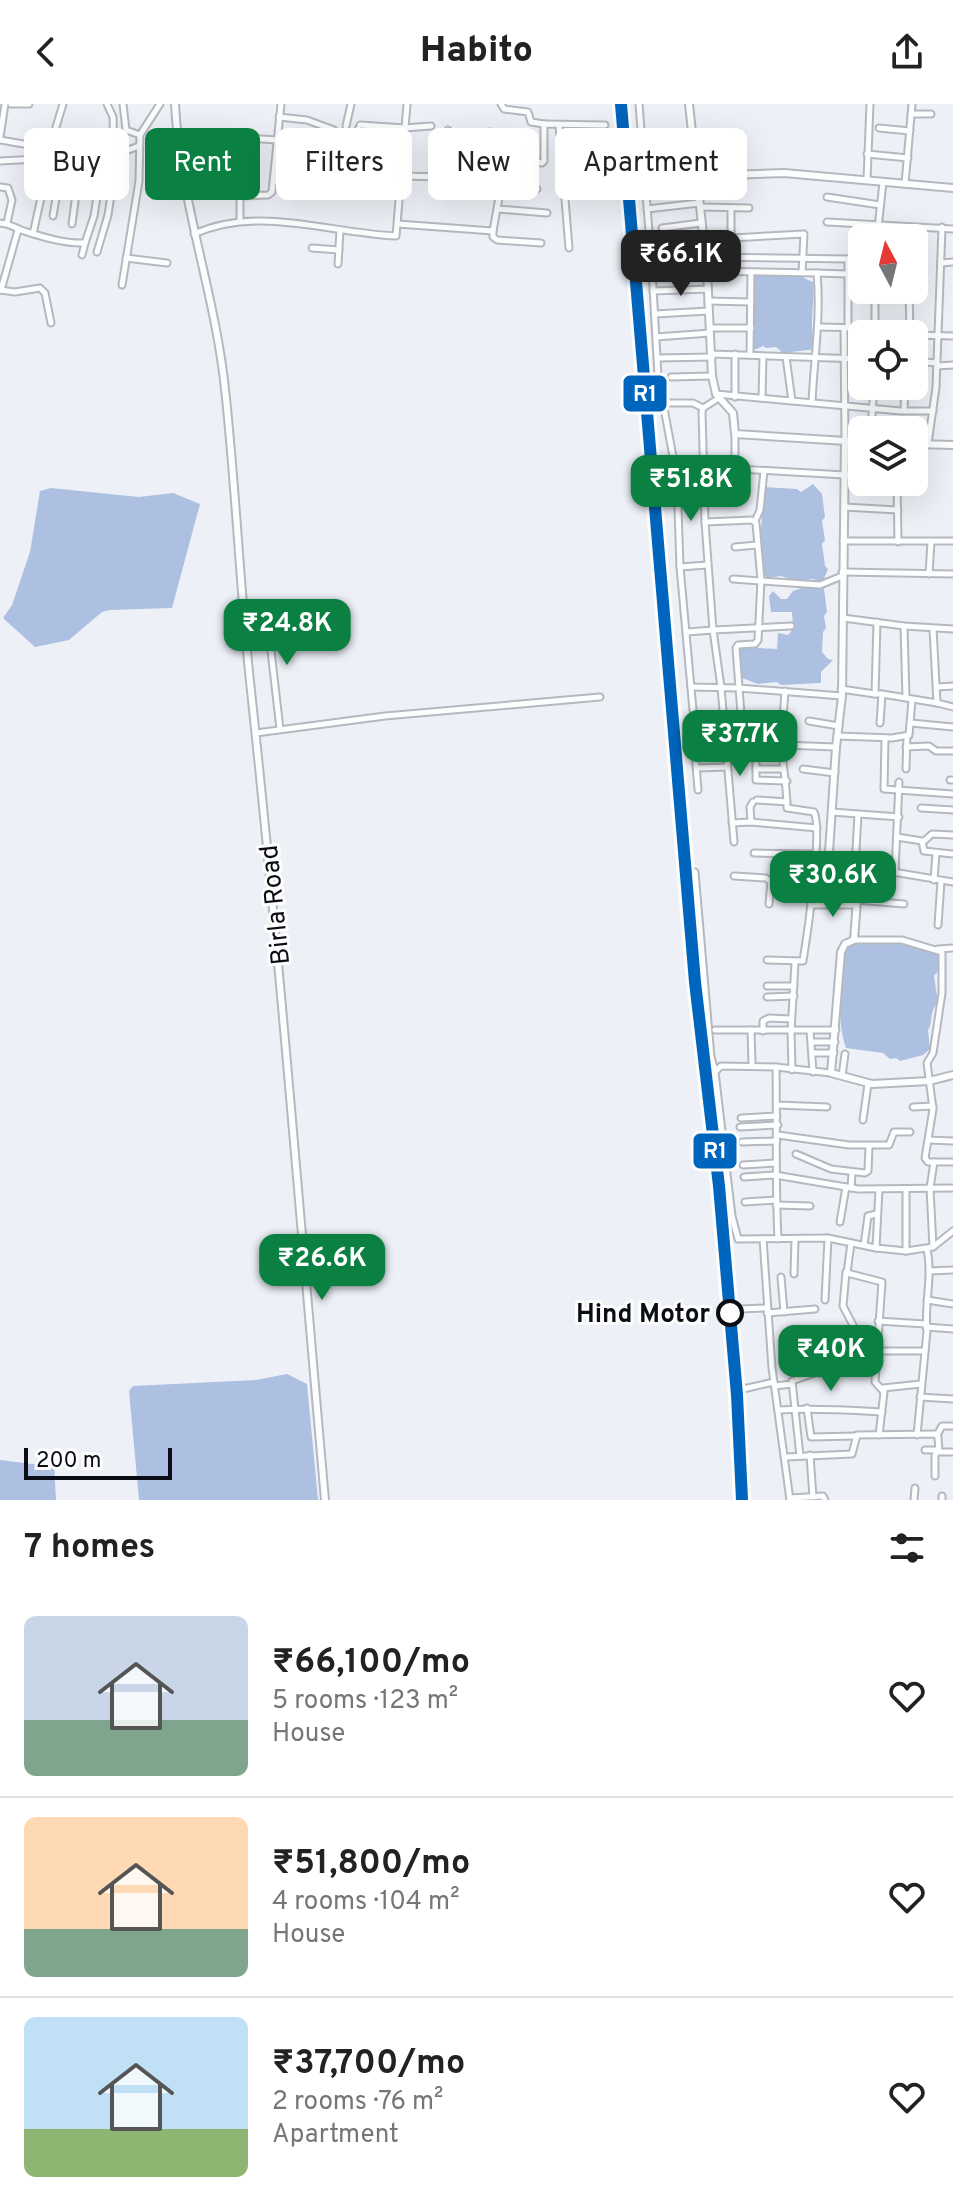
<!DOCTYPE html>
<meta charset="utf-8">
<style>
:root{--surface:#fff;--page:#f6f6f6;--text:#222;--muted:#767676;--line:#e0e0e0;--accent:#0b8043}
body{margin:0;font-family:Overpass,sans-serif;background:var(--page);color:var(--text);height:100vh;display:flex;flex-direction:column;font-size:30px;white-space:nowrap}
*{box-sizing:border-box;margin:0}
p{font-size:26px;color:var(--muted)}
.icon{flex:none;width:44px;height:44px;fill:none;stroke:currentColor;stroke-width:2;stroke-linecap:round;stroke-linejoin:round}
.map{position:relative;height:1396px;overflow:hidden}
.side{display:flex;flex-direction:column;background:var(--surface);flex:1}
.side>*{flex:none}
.hud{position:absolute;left:24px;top:24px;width:906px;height:72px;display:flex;gap:16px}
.needle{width:52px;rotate:353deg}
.tools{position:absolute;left:848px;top:120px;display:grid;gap:16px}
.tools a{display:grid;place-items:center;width:80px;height:80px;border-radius:12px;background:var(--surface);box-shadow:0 8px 32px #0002;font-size:40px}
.scale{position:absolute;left:24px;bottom:20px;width:148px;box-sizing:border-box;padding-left:8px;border:4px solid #0a0e14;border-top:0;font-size:22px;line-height:28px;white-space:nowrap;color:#0a0e14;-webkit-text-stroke:6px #fdfdfd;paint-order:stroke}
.price{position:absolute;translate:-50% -68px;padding:0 18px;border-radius:16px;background:var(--accent);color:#fff;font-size:26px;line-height:52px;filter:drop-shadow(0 2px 4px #0008)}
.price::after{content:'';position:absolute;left:50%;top:48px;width:24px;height:18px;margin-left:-12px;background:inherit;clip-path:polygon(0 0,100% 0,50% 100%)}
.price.selected{background:#222;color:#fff}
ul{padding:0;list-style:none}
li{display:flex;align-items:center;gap:24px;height:200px;padding:0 24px}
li+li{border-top:2px solid var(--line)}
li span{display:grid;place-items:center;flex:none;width:224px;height:160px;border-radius:12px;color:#555}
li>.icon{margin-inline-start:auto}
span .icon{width:96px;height:96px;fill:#fffc;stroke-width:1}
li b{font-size:34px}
h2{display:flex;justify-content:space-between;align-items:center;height:96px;padding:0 24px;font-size:34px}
.tag{padding:0 28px;border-radius:12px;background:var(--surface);box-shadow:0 8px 32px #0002;font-size:28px;line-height:72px}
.tag.selected{background:var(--accent);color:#fff}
header{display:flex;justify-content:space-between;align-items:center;height:104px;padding:0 24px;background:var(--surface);font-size:36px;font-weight:800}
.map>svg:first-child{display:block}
.water{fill:#adc0e1}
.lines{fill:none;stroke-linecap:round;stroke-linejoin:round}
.minor-casing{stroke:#b5b9bf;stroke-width:9}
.tertiary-casing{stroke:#b5b9bf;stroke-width:10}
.minor{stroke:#fcfdfe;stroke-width:5}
.tertiary{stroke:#fcfdfe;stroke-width:6}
.rail-1-casing{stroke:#fdfdfd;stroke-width:18}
.rail-1{stroke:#0065bd;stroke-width:12}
.stop-dot{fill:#fdfdfd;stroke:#0a0e14;stroke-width:4}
.labels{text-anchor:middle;stroke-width:6;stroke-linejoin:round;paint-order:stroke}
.street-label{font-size:26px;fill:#0a0e14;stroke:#fdfdfd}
.stop-label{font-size:26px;font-weight:bold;fill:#0a0e14;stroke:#fdfdfd;text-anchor:end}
.line-badge{stroke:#fdfdfd;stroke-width:3}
.badge-label{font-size:22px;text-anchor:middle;font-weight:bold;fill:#fff}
</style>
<header><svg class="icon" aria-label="back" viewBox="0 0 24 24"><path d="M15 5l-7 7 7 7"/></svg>Habito<svg class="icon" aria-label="share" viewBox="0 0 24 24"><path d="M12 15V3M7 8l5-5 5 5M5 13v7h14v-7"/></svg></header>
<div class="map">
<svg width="953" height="1396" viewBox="0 0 953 1396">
<rect width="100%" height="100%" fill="#edf1f7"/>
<g class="water">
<path d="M756 163 774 171 800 168 804 174 813 178C815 198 810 212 813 233L817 236 816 245 783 249 776 243 766 244 763 242 757 245H748L754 234 750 228 755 221 747 206 753 201 747 183 750 179 749 169Z"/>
<path d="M813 380 822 390 825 413 822 417 825 436 822 440 825 462 828 465 821 482 824 485 827 508 824 512 826 524 823 528 822 548 828 555 833 556 821 568V579L781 581 777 578 758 580 742 574 739 545 743 539 757 544 777 545 778 529 788 531 793 525 792 508H771L769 492 773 487 781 495H787L793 487 816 479 814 475 795 477 781 472 768 474 763 470 755 434 761 427 764 383 797 385 801 388Z"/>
<path d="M51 384 139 393 173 389 200 400 172 504 110 506 102 508 69 536 35 543 3 514 12 501 30 448 40 387Z"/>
<path d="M852 838 902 839 933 848 939 847 943 861 934 872 938 898C928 910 934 917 928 926L930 945 923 951 900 957 896 954 890 955 883 949 846 944C835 912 843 881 842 848Z"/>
<path d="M287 1270 307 1280 318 1396H139L129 1287 133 1282 256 1276Z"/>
<path d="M0 1356 32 1360 54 1358 56 1396H0Z"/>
</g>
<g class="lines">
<defs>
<g id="minor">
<path d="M11 0H29"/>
<path d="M107 0 113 13 114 51"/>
<path d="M123 0 126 26 140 31"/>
<path d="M501 0 504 5 528 8 531 18 544 20"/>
<path d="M639 0 652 166 706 161"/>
<path d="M911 10H931"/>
<path d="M279 13 307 16 334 26"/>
<path d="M360 21 405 24 431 22"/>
<path d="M346 22 351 0"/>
<path d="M559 22 569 144"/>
<path d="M879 24 910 27"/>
<path d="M448 26 446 76 537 85"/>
<path d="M0 33 5 0"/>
<path d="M246 34 277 36"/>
<path d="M0 36 53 45 52 58C84 63 110 53 139 42"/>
<path d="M643 43 692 39"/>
<path d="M53 45 56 23 63 0"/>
<path d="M446 50 468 53 481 49 542 59 544 57V20L605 21"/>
<path d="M489 50 490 28"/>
<path d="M867 50 908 54"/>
<path d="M0 57 37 55 51 58"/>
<path d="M329 57 402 65"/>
<path d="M349 59 358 25"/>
<path d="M246 66 249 91"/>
<path d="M643 71 695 67"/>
<path d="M401 72 445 73"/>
<path d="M867 76 870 0"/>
<path d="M273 77 313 80 340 78 401 84"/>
<path d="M905 80 912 0"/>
<path d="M0 83 8 84 12 96 7 119"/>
<path d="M29 86 37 55"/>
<path d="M827 93 880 101"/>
<path d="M700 103 749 104"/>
<path d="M731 104V153"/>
<path d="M498 105 547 109"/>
<path d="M647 105 699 99"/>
<path d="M53 112 62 59"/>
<path d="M240 116V92L268 91 272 88 281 0"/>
<path d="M827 118 953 125"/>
<path d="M0 119C12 120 14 124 24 127 43 133 65 140 85 139L94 112 103 55"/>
<path d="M72 120 80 59"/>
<path d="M398 120 493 127 501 82 503 33"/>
<path d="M662 124 701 119"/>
<path d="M493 127V133L497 136 541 139"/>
<path d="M33 130 49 57"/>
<path d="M194 130C258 101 328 129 396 132L407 0"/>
<path d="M731 134 804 130 802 169"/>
<path d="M877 134 883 78"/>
<path d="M650 143 703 141"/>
<path d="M312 144 339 146"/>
<path d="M97 148 108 111 117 50"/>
<path d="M82 151 85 139"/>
<path d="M705 153 848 155V170H862"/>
<path d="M126 154 167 159"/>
<path d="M848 155H862"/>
<path d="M941 159 953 158"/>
<path d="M338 160 340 127"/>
<path d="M652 166 658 272 677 374 680 463 693 606"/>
<path d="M707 167 817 169C821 213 814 255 812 298"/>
<path d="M817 169 848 170V224"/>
<path d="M122 181 139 77 140 31 160 0"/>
<path d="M0 186 15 188 40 184 45 189 51 219"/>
<path d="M1 186 18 126"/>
<path d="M875 186V224"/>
<path d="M909 186 910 230"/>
<path d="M653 187 708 185"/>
<path d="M708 197 751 198"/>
<path d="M655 210 709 207"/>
<path d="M820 223 910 225"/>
<path d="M710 224H751"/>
<path d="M844 224 845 337"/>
<path d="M914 231 953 232"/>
<path d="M656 233 710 229"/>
<path d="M711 250 862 255"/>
<path d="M750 251 751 168"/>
<path d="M786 253 792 297"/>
<path d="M658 254 712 253"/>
<path d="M914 257 937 259"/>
<path d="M937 262 953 261"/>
<path d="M671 273 712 272"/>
<path d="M716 290 901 307H933"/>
<path d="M735 293V250"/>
<path d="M719 294 703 304 702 308 705 418 752 416 756 419 761 476 758 536 755 540 738 541 736 544 741 610 742 615 754 617 756 621V665H783"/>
<path d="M762 294 763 252"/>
<path d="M665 299H693L703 304"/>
<path d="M904 306 905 282"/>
<path d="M871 326 874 282"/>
<path d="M735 330V356L738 365 862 372"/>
<path d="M928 340 936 283 942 123"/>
<path d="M677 374 703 373"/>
<path d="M703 375 733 373 741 366"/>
<path d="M897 378 898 438"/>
<path d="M844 403 898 406"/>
<path d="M755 417 760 406 764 367"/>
<path d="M843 437H953"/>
<path d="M735 443 757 441"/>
<path d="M680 463 707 461"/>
<path d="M842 468 953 470"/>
<path d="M929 470 931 438"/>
<path d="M733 475 820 481 842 472"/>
<path d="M266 504 280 625"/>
<path d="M843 514 904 522 953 525"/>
<path d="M877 518 875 590H882L880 619"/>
<path d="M904 522 906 594"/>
<path d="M687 528 713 526 705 418"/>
<path d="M691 583 738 584 842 592"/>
<path d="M937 583 953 582"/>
<path d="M841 585 875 590"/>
<path d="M785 587 781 641 836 643"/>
<path d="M882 590 937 599 933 525"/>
<path d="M937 599 953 603"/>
<path d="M809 617 839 622"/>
<path d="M911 619 953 623"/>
<path d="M256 629 385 612 600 593"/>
<path d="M838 632 892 634 909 631 912 596"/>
<path d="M885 634 884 685 953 690"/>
<path d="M694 636 698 686"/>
<path d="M726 640 759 641 782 637"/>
<path d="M906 643 929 642 936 647H953"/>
<path d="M697 664 727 663"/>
<path d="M756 665V676L787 677"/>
<path d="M803 665 835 669"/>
<path d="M906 665 907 632"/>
<path d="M950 676H953"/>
<path d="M757 696 787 698"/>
<path d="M921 704 953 706"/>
<path d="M832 708 899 713"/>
<path d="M751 718 750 703 753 698"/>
<path d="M732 719 751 718 817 724"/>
<path d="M897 733 922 737 924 747 953 750"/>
<path d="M734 738 721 583 713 526 791 522"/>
<path d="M923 738 932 730 953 731"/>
<path d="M754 749 814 750"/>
<path d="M855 764 858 710"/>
<path d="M857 765 899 769 953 778"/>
<path d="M695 768 711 953 715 967"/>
<path d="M895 768 899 678"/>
<path d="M734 772 766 774 774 780 813 781"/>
<path d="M934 776 936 749"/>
<path d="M857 796 904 800"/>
<path d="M769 800 771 777"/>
<path d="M811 801H855"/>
<path d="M938 821 941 777"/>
<path d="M854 836H902L942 848V889L933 949 927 959 933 1005 925 1054 928 1058H953"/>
<path d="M938 845 953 844"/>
<path d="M767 856 803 857C807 832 823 725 814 708L787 704C787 682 783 663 781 641"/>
<path d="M767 882H794"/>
<path d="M767 893 794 892"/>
<path d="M715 926H836"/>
<path d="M751 926 752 961"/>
<path d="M763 927V917L769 914 791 915"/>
<path d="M810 927 813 968"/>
<path d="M812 938H835"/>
<path d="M812 949H834"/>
<path d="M776 963C777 1021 775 1077 778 1135"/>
<path d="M792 966 791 928 795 859"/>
<path d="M831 969 776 963 721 962 715 968 732 1112 738 1135 828 1134 876 1144 906 1147 933 1143 953 1127"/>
<path d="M842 972 845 950"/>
<path d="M777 1001 827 1003"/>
<path d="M913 1003 933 1002"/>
<path d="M741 1014 777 1012"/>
<path d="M863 1016 868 980"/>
<path d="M740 1023 778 1021"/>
<path d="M778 1031 849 1041H889L894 1028H910"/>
<path d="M928 1036 953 1037"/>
<path d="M742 1038 777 1037"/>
<path d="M796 1050 831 1065 865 1069 868 1067 869 1042"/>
<path d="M743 1061 776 1059"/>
<path d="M744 1073 775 1071 858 1085 953 1084"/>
<path d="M851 1084 852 1069"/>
<path d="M745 1098 776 1096"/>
<path d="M776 1101 810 1102"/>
<path d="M840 1118 846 1083"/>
<path d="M763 1135 772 1264 790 1396"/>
<path d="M851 1139 847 1169 882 1178 875 1278 884 1288 879 1331"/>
<path d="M864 1141 868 1112 877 1110"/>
<path d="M933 1143 930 1084 934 1058"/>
<path d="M876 1144 879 1085"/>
<path d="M906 1147V1085"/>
<path d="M929 1167 953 1166"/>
<path d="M846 1168 843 1202 857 1229 860 1260"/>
<path d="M794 1170 795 1135"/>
<path d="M781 1173 784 1208"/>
<path d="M825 1196 828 1134"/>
<path d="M927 1196 953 1200"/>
<path d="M740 1205 767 1204"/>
<path d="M767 1209 815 1205"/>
<path d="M878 1217 925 1220"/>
<path d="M926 1223 953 1225"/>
<path d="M799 1226 812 1269"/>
<path d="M877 1247H925"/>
<path d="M809 1258 824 1253"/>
<path d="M775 1282 792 1280"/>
<path d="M883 1284 921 1280"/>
<path d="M743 1285 774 1278"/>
<path d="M920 1293 953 1295"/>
<path d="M807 1304 811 1333 856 1332"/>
<path d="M779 1306C814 1304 846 1306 882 1308"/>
<path d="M917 1331 927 1227C924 1200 933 1172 927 1145"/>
<path d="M937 1331 942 1322H953"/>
<path d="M925 1346H938"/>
<path d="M810 1351 813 1393"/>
<path d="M800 1352 792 1277 834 1262 876 1259"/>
<path d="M786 1353 852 1350 857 1331 936 1330 938 1333 939 1348H953"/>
<path d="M935 1372V1351L938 1347"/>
<path d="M790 1394 823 1392 825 1396"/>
<path d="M914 1396 915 1384"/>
<path d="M942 1396V1392"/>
</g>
<g id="tertiary">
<path d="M175 0C180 97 215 189 225 285 236 385 240 487 251 587 280 856 301 1126 325 1396"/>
<path d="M689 0 707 167 712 272 716 290 733 309 735 330 862 338"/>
<path d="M695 72 784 69 953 84"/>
<path d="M845 337 842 592 836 643 828 763 855 764 858 783 854 836 845 840 841 848 831 969 872 980 929 977 953 971"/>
<path d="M914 340 953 341"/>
</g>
</defs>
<use href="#minor" class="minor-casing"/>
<use href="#tertiary" class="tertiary-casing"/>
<use href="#minor" class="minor"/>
<use href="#tertiary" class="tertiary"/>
<defs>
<path id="rail-1" d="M621 0 695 878 719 1082 737 1291 742 1396"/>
</defs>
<use href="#rail-1" class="rail-1-casing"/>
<use href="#rail-1" class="rail-1"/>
</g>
<circle class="stop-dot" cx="730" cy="1209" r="12"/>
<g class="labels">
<g class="street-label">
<text transform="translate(274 801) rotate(-96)" y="9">Birla Road</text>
</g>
<g class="stop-label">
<text x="710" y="1218">Hind Motor</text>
</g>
</g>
<g class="line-badge">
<rect x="622" y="270" width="46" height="39" rx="8" fill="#0065bd"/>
<rect x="692" y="1028" width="46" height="38" rx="8" fill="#0065bd"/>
</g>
<g class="badge-label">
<text x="645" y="297">R1</text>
<text x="715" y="1054">R1</text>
</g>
</svg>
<div class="tools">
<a><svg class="needle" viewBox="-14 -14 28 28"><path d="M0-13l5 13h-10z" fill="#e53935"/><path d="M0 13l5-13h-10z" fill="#767676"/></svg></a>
<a><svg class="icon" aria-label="locate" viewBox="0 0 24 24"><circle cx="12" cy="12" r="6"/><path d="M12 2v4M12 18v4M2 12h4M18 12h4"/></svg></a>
<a><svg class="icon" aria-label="layers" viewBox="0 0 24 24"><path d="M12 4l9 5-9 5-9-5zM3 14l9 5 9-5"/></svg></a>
</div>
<div class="scale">200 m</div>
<b class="price selected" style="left:681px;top:194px">₹66.1K</b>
<b class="price" style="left:691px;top:419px">₹51.8K</b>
<b class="price" style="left:287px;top:563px">₹24.8K</b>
<b class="price" style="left:740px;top:674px">₹37.7K</b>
<b class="price" style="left:833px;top:815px">₹30.6K</b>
<b class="price" style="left:322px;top:1198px">₹26.6K</b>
<b class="price" style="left:831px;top:1289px">₹40K</b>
<div class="hud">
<a class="tag">Buy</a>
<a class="tag selected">Rent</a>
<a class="tag">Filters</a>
<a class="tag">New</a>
<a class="tag">Apartment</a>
</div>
</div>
<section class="side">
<h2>7 homes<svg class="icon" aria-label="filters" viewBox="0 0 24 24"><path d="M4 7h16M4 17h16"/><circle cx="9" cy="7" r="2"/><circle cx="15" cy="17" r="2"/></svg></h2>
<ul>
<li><span style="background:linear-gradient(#c9d6e8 65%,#7fa58c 0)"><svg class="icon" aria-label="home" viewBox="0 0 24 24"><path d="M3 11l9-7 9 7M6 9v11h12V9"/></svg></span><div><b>₹66,100/mo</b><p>5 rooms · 123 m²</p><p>House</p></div><svg class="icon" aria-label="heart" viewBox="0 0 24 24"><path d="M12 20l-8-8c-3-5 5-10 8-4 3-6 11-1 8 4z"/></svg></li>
<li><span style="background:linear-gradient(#ffd9b3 70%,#7fa58c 0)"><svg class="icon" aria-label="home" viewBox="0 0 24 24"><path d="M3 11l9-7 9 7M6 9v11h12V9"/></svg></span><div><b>₹51,800/mo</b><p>4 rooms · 104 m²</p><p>House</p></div><svg class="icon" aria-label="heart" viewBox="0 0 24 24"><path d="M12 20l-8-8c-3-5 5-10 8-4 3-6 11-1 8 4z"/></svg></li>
<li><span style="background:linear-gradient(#bfe0f5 70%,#8fb573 0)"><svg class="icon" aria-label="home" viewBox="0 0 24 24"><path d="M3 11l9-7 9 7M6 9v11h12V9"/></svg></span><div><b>₹37,700/mo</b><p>2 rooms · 76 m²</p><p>Apartment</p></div><svg class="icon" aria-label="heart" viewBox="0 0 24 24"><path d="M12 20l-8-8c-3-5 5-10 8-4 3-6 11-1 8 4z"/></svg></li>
</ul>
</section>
